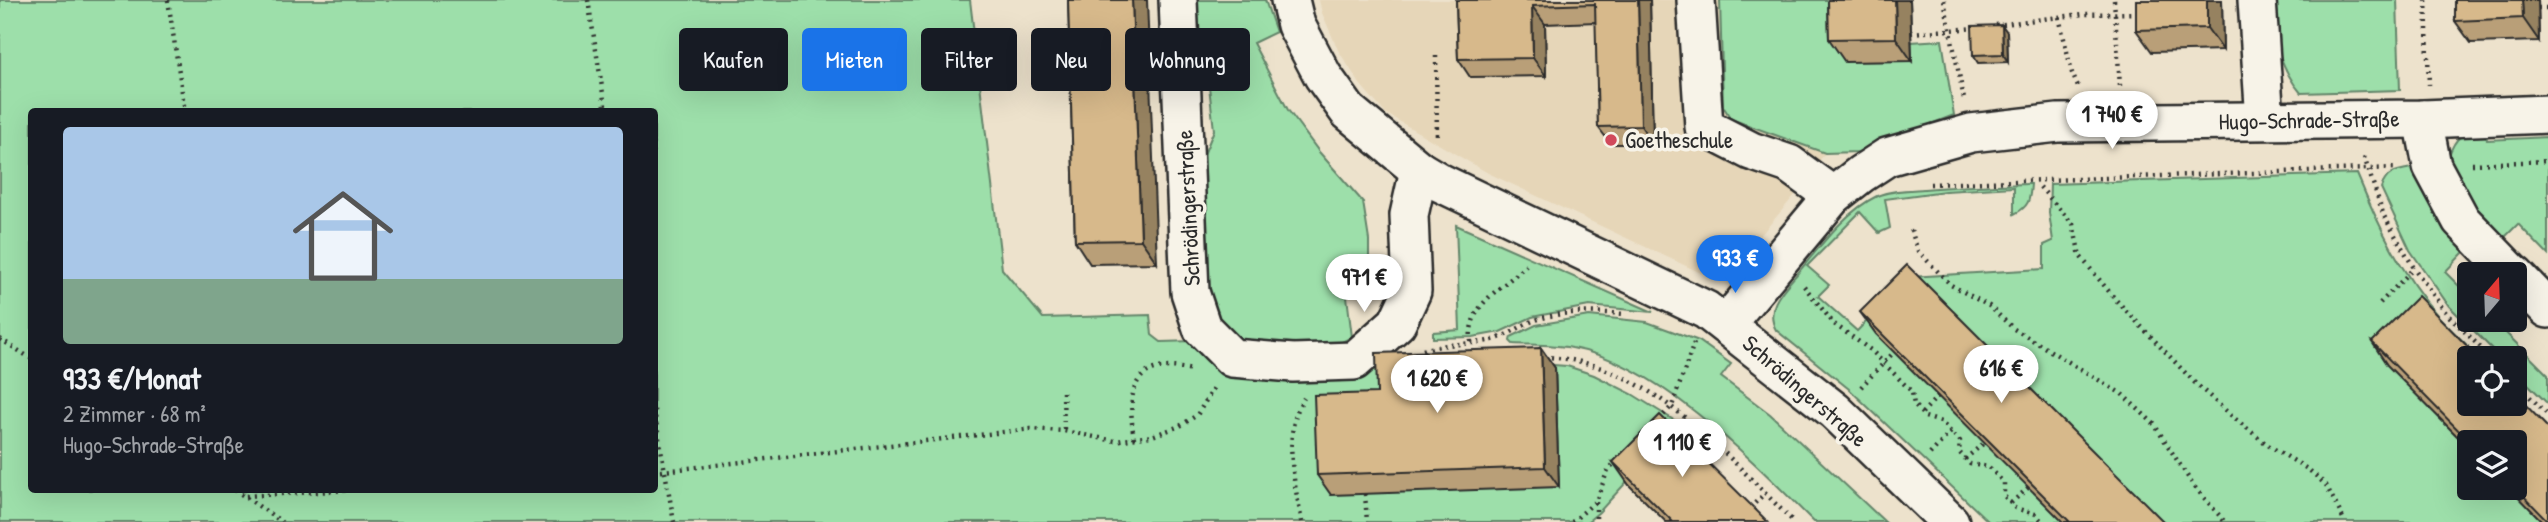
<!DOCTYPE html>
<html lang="de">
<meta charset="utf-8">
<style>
:root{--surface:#171b24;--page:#20242c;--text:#f1f3f6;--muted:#9ea1a6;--accent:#1a73e8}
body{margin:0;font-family:"Patrick Hand",sans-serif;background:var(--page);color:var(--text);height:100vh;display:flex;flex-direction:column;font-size:26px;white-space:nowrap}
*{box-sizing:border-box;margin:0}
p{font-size:23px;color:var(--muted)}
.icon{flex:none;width:38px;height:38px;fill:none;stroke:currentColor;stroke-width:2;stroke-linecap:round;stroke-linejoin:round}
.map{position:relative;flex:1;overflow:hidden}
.details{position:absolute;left:28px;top:108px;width:630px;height:385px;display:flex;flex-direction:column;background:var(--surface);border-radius:7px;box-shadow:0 7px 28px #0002}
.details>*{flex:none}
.top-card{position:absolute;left:679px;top:28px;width:665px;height:63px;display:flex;gap:14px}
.needle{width:46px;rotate:19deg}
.buttons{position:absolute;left:2457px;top:262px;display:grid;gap:14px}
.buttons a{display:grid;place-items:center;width:70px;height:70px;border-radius:7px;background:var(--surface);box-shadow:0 7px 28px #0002;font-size:35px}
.price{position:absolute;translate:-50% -60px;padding:0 16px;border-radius:24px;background:#fff;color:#222;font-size:23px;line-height:46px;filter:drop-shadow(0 2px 4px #0008)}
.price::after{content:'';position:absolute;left:50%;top:42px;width:21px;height:16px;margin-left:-10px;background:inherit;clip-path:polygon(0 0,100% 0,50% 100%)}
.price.current{background:var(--accent);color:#fff}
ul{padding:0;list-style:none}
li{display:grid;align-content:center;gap:14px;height:371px;padding:0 35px}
li span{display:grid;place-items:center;height:217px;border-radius:7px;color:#555}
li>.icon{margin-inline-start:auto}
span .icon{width:126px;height:126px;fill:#fffc;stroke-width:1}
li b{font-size:30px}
.chip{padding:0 24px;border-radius:7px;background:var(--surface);box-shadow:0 7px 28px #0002;font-size:24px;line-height:63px}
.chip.current{background:var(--accent);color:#fff}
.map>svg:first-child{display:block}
.built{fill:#e6d6b8}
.green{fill:#9ddfaa;stroke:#64856a;stroke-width:2;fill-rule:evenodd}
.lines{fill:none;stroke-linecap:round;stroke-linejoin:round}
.minor-casing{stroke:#2b2b2b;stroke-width:42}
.path{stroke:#2b2b2b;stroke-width:4.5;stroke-dasharray:2 5;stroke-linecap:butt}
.minor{stroke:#f7f3e8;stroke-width:37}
.wall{fill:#b99f78;stroke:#2b2b2b;stroke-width:2}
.shaded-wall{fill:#968261;stroke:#2b2b2b;stroke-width:2}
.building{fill:#d7b98b;stroke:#2b2b2b;stroke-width:2}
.poi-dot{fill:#d1495b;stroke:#f7f3e8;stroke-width:2.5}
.labels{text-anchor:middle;stroke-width:7;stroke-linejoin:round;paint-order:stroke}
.street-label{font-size:23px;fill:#2b2b2b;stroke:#f7f3e8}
.poi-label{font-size:23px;fill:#2b2b2b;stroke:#f7f3e8;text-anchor:start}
</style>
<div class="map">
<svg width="2548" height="522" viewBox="0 0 2548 522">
<rect width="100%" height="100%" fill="#ede2cc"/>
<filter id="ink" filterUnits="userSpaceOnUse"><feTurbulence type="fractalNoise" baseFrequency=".0143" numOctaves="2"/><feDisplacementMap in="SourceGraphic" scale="14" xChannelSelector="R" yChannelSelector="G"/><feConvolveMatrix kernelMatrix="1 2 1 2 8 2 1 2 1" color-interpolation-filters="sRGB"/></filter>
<g filter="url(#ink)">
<path class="built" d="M1319 0H1720L1723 106 1731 119 1825 153 1795 195 1729 272 1715 275 1701 273 1488 173 1385 113 1360 84 1338 50 1322 13Z"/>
<g class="green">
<path d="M0 0H970L1002 269 1043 318 1150 315 1152 335 1161 342 1194 341 1241 373 1513 362 1567 366 1594 375 1632 394 1680 424 1599 512 1587 522H0ZM32 112H654V490H32Z"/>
<path d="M1186 0H1265L1276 32 1253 43 1288 110 1320 153 1363 202 1369 240V263L1343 264 1352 337 1311 357 1251 355 1211 330 1194 179 1214 130 1206 60 1191 61Z"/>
<path d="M1720 0H1843L1911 61V42L1942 40 1954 115 1859 152 1825 153 1731 119 1723 106Z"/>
<path d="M2269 0H2397L2400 90 2301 93C2281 70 2270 31 2269 0Z"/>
<path d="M2486 132 2487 140 2548 137V255L2518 224 2500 242 2470 210 2448 158C2456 134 2462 133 2486 132Z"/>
<path d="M2412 168 2438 218 2464 252 2445 272 2469 296V320H2493L2548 375V404L2515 371V359H2502L2449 306 2410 250 2381 188C2387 172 2395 171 2412 168Z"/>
<path d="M2357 174C2378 225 2402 275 2438 316 2452 331 2467 345 2481 359H2473L2434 319 2388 365 2469 448V488H2510L2543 522H1989L1849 389 1776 330C1764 308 1783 290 1797 274 1819 248 1844 212 1877 196 1891 190 1909 190 1924 189 1960 186 1996 185 2031 184 2030 200 2029 207 2014 214V187L1945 191 1885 199 1890 228 1879 233 1860 212 1807 266 1829 285 1818 296 1857 331 1910 277 2044 269V245L2053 241 2049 213 2050 184Z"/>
<path d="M1456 225 1653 312 1589 306 1532 317 1500 332 1473 337 1433 338V332L1460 330Z"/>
<path d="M1589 316 1647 322 1699 341 1731 364 1721 377 1770 414 1885 522H1814C1754 462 1659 363 1572 348 1553 344 1532 345 1513 344L1510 341 1511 337 1536 325Z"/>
</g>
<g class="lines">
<defs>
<g id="minor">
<path d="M1178 0 1190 292 1202 328 1232 358 1293 363 1354 361 1397 323 1412 291 1409 215 1419 170"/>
<path d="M1290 0 1296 25 1323 76 1348 111 1419 170 1441 183 1706 310 1835 411 1950 522"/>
<path d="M1696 0 1704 127 1751 151 1789 164 1833 196"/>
<path d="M2257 0 2264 106"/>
<path d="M2423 119 2432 166 2461 220 2514 275"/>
<path d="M2515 275 2548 309"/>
<path d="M1726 324 1833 196 1861 174 1887 157 1971 133 2058 123 2423 119 2548 114"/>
</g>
</defs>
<use href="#minor" class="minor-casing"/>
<g class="path">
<path d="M168 0 185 112"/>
<path d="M588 0 606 112"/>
<path d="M1944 0 1964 99"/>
<path d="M2114 0 2120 86"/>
<path d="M2426 0 2429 85"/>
<path d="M2538 8H2548"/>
<path d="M2059 17 2072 73 2078 87"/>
<path d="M1996 25 2083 14 2140 13"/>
<path d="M1911 33 1976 28"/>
<path d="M1436 56 1437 139"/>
<path d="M2364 157 2384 216 2414 268 2447 314 2492 359"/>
<path d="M2472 164 2548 161"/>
<path d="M1930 184 2397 168"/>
<path d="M2040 187 2073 224 2080 256 2116 300 2196 384 2233 417 2268 445 2309 470 2326 485 2345 522"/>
<path d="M1911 230 1918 251 1951 285 1989 306 2014 329 2122 394 2154 424 2193 485 2225 522"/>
<path d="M1804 286 1834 324 1872 351 1912 392 1914 405 1925 417 1941 422 1960 441 1959 452 1970 464 1989 467 2004 483V496L2015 508 2035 514 2043 522"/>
<path d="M2380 303 2414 268"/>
<path d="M0 339 32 359"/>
<path d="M1471 342C1467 303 1503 289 1526 265"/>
<path d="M1423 350C1445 343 1466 345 1488 341 1503 339 1518 327 1533 321 1563 310 1594 312 1625 314"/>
<path d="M1544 357C1649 360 1725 455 1794 522"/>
<path d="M2515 382 2548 415"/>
<path d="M1861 387 1894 352"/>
<path d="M1063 392 1064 431"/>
<path d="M654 410 674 522"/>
<path d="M1922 413 1938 396"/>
<path d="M1659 420 1672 406 1694 343"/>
<path d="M1134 438C1126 389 1134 357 1192 370"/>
<path d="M1930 454 1951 432"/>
<path d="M1965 459 1984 443"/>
<path d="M1703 462 1718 448"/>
<path d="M654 472 1031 429 1064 431 1115 441 1152 436 1180 426 1197 415 1215 386"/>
<path d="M235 490 282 522"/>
<path d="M244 490 245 496 351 490"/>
<path d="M1365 494 1367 522"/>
<path d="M1596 502V522"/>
<path d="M2011 503 2029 487"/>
<path d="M1750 508 1765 493"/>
<path d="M1302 522C1295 484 1281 433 1304 398"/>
<path d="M1572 522 1596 501 1608 470 1617 460"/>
</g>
<use href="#minor" class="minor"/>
</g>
<g class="wall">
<path d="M1068 0 1157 263 1090 264 1075 241Z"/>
<path d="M1456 0H1650L1653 144H1611L1598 127 1596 22 1545 24 1546 76 1470 77 1458 59Z"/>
<path d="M1828 0H1910L1912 61 1845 62 1829 39Z"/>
<path d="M2136 0H2222L2223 50 2152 52 2136 30Z"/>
<path d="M2538 0 2539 41 2471 43 2455 21Z"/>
<path d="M2007 32 2008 62 1978 63 1973 55Z"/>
<path d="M1860 312 2164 522H2063L1876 334Z"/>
<path d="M2372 342 2548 428V522H2543L2510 488H2515V443H2469V448L2387 365Z"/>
<path d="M1541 348 1555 368 1559 487 1331 495 1317 475 1377 393Z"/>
<path d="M1613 462 1768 522H1666L1629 485Z"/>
</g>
<g class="shaded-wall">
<path d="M1132 0H1147L1157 263 1141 240Z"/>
<path d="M1638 0H1650L1653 144 1641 126Z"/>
<path d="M1895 0H1910L1912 61 1896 38Z"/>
<path d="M2207 0H2222L2223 50 2207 28Z"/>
<path d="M2522 0H2538L2539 41 2523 18Z"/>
<path d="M1532 6 1545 24 1546 76 1533 58Z"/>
<path d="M2002 25 2007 32 2008 62 2003 54Z"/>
<path d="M1541 348 1555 368 1559 487 1545 467Z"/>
</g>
<g class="building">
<path d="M1068 0H1132L1141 240 1075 241Z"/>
<path d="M1456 0H1638L1641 126 1598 127 1595 4 1532 6 1533 58 1458 59Z"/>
<path d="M1828 0H1895L1896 38 1829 39Z"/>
<path d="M2136 0H2207V28L2136 30Z"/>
<path d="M2455 0H2522L2523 18 2455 21Z"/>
<path d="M2002 25 2003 54 1973 55 1972 26Z"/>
<path d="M1907 265 2164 522H2070L1860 312Z"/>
<path d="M2418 296 2480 359H2469V404H2515V394L2548 428V521L2515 487V443H2471L2372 342Z"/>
<path d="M1541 348 1545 467 1317 475 1314 395 1377 393 1376 353Z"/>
<path d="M1660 415 1768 522H1673L1613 462Z"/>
</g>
</g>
<circle class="poi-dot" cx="1611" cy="140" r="7"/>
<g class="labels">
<g class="street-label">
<text transform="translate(2309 120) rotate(-1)" y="8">Hugo-Schrade-Straße</text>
<text transform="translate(1188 208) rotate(-93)" y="8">Schrödingerstraße</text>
<text transform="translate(1805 391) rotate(41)" y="8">Schrödingerstraße</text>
</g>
<g class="poi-label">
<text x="1625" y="148">Goetheschule</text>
</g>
</g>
</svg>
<div class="buttons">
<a><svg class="needle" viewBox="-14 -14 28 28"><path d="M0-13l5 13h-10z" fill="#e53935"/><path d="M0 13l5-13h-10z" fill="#9ea1a6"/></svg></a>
<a><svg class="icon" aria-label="locate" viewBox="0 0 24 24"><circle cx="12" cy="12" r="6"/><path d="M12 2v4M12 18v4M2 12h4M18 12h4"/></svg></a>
<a><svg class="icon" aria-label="layers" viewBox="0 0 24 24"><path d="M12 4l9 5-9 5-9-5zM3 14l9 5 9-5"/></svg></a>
</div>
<b class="price" style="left:2112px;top:151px">1 740 €</b>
<b class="price current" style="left:1735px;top:295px">933 €</b>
<b class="price" style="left:1364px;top:314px">971 €</b>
<b class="price" style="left:2001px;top:405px">616 €</b>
<b class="price" style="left:1437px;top:415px">1 620 €</b>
<b class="price" style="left:1682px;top:479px">1 110 €</b>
<div class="top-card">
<a class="chip">Kaufen</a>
<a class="chip current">Mieten</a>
<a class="chip">Filter</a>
<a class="chip">Neu</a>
<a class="chip">Wohnung</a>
</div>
<section class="details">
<ul>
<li><span style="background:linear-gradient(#a9c7e8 70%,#7fa58c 0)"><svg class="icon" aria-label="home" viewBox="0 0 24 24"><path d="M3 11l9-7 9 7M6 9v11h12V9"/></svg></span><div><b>933 €/Monat</b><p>2 Zimmer · 68 m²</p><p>Hugo-Schrade-Straße</p></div></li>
</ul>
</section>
</div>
